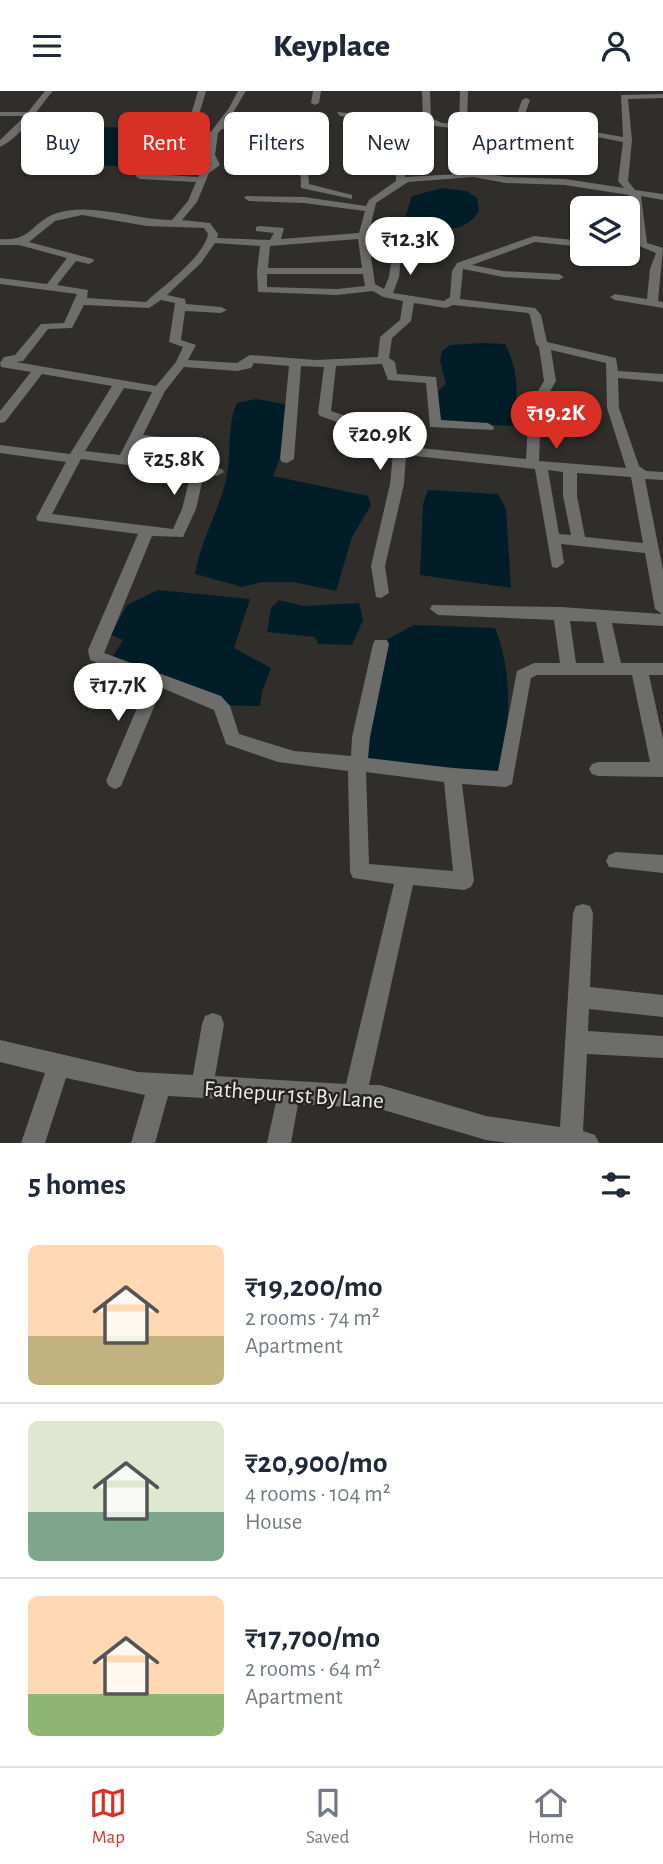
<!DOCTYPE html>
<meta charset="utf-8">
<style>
:root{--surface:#fff;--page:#f2f2f3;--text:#1f2937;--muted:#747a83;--line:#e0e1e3;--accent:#d93025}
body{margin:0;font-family:"Alegreya Sans",sans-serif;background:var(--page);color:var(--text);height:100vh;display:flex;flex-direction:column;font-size:26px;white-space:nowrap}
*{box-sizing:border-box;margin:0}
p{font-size:23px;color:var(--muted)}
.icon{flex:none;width:38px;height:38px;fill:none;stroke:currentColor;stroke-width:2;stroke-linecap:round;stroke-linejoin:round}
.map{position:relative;height:1052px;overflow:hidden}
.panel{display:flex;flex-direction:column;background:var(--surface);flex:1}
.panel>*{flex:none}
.top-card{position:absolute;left:21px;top:21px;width:621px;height:63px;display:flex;gap:14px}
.controls{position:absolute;left:570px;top:105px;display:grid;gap:14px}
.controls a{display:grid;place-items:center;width:70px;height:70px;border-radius:10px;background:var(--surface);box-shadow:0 2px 5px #0004;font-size:35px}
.price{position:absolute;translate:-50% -60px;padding:0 16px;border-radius:24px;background:#fff;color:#222;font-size:23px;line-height:46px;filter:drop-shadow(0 2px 4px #0008)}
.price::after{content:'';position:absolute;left:50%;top:42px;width:21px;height:16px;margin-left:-10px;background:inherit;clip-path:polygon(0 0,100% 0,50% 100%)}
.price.current{background:var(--accent);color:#fff}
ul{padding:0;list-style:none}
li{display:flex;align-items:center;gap:21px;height:175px;padding:0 28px}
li+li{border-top:2px solid var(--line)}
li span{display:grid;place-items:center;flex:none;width:196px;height:140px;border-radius:10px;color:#555}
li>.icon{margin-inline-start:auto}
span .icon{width:84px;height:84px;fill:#fffc;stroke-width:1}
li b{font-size:30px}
h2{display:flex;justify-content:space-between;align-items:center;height:84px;padding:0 28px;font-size:30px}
.chip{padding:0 24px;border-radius:10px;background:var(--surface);box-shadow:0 2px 5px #0004;font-size:24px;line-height:63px}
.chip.current{background:var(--accent);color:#fff}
header{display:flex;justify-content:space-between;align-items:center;height:91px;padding:0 28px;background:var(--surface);font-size:32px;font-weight:800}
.tab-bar{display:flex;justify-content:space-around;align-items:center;height:98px;border-top:2px solid var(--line);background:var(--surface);font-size:19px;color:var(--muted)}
.tab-bar a{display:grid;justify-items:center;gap:4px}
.tab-bar .current{color:var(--accent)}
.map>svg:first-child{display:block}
.water{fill:#011e28}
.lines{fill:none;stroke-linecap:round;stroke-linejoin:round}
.minor{fill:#6d6d6c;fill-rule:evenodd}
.labels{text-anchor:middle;stroke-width:5;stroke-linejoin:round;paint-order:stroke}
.near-street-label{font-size:23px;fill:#eeeceb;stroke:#262421}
</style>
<header><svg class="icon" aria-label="menu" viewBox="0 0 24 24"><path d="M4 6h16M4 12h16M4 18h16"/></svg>Keyplace<svg class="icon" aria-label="person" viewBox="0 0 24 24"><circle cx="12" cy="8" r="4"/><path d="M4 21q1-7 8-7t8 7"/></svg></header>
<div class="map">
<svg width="663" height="1052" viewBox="0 0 663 1052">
<rect width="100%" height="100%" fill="#302e2b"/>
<g class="water">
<path d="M91 36 153 37C157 47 155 54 148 63 132 84 93 73 70 66L67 51 77 41Z"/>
<path d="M442 97 466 100 477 107 479 120C462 148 431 137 405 127L412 105Z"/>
<path d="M481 252 505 253C520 280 517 306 514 335L441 332 438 300 446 293 440 270 442 260 450 254Z"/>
<path d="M256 308 290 314 289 344 273 385 368 405 371 414 352 446 336 500 293 491H262L242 496 195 483C201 449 218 422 226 389 232 363 226 336 237 312Z"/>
<path d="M428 399 498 403 506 418 511 497 420 484 423 413Z"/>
<path d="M158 499 250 508 234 557 271 577 262 601 260 615 215 614 104 580 123 549 111 544 127 514Z"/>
<path d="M279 509 303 515 359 512 363 529 352 554 318 553 315 546 267 541 271 517Z"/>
<path d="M414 534 495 537C513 581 511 637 498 681L364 668 386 549Z"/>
</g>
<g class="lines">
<g class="minor">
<path d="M45 0H53C36 19 24 44 0 56V49L25 25H0V21H28Z"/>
<path d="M198 0H206L195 37 191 40 187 37Z"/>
<path d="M238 0H246L226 33 308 37 312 40 308 43 222 38 218 42 215 64 220 74 209 82 197 111 182 129 210 132 218 143 217 147 270 149 274 142 256 140V136L259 135 284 137 281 148 359 142 365 120 304 112 249 110 244 107 246 105 304 106 366 115 369 109 396 90V63L400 31 340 25 337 21 423 28 422 0H430L431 27 442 32 459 33 460 0H468L467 32 515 29 522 9 526 7 530 9 523 29 623 46 621 4 663 3V7L628 8 632 49 628 90 635 99 663 103V109L641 105 647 152 663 157 658 210 663 211V217L615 209 610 206 615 203 647 208 650 178 656 162 637 154 632 107 629 104 565 94 506 92 473 86 408 91 376 112 368 145 375 193 384 198 389 186 393 158 402 156 399 186 393 202 444 210 450 206 452 180 457 172 534 145 583 150V156L535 151 472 174 503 180 559 183 564 186 559 189 503 186 463 178 460 208 535 217 541 224 547 251 616 267 618 280 663 283V291L618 287 619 317 639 375 646 380 663 381V389L645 388 663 479V535L612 532 621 572H663V584H649L663 648V686L598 685 592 683 589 678 592 673 598 671H650L632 584H537L531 587 512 693 506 696 462 693 474 790 471 796 464 799 413 794 369 994H380L486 1025 560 1036 573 822 576 815 583 813 590 815 593 822 590 896 663 904V926L589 918 588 940 663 945V967L587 963 583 1040 595 1044 599 1052H508L486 1049 380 1018 298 1013 291 1052H267L276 1011 168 1005 155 1052H131L145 1004 66 987 45 1052H21L45 982 0 971V949L138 981 193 984 202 933 205 925 213 922 221 925 224 933 215 985 346 993 394 793 353 787 350 781 348 680 278 671 226 653 214 619 162 597 121 695 115 698 109 695 106 690 148 591 90 569 88 559 138 443 38 430 36 427 66 371 0 362V354L70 363 112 295 42 283 5 331 0 332V320L31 281 1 276 0 272 4 266 15 264 41 233 64 232 77 203 0 193V187L47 193 67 167 19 154H0V148C32 151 32 130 57 122 93 111 135 129 172 129L188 110 196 91 140 88 135 85 140 82 198 86 202 79 211 73 206 65 210 42 229 17ZM409 32 460 38 476 78 459 83 405 86 404 63ZM497 33 546 36 623 51 618 90 624 97 565 88 506 86 482 82 485 79 468 37ZM82 124 147 135 204 137 208 143C204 166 163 195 146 211L87 207 88 199 57 194 76 170 89 173 94 170 93 168 29 151 55 130ZM358 148 362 177H268L270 155ZM215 152 260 155 257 180 258 201 337 204 373 200 383 206 403 210 400 229 380 246 378 266 316 269 250 264 237 272 188 269 196 254 181 249 185 220 221 222 227 219 221 216 186 213 185 208 167 204 201 172ZM267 183H363L365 195 337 198 267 196ZM161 209 175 212 169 251 183 256 176 271 156 295 16 271 23 270 48 238 72 237 84 214 149 217ZM414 212 446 217 453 214 528 222 530 224 536 253 539 256 544 290 529 315 526 368 401 355 381 337 331 320 336 275 382 273 388 289 426 292 430 336 493 339 494 336 488 332 441 329 436 286 397 283 395 271 389 267 392 247 411 230ZM551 259 606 272 607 317 626 377 539 370 541 315 556 290ZM254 272 289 275 280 368 282 371 287 372 294 368 301 275 324 276 318 322 320 325 371 343 393 362 390 393 371 475 376 506 381 507 389 502 385 475 404 393 406 364 535 378 552 476 557 477 564 472 561 453 645 462 655 518 662 523 561 516 432 514 430 518 438 524 554 529 560 572H534L517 580 498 680 452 677 368 667 370 646 389 553 387 549H375L373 553 352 646 351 665 294 660 239 643 230 615 221 605 104 562 152 445 183 446 196 418 204 383 217 385 224 381 222 378 206 375 211 354 209 351 143 344 165 300 184 276 237 280 251 277ZM124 297 152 301 120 364 85 360ZM140 351 197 357 193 374 133 366ZM81 368 191 382 182 418 173 438 52 423ZM548 379 563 381V405L571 444 559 443ZM577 382 631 386 643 452 585 446 577 405ZM570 530 596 531 604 572H576ZM366 681 444 691 453 780 369 773Z"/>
<path d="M313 0H321L319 12 315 14 311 12Z"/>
<path d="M300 67 307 69 309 93 352 104V108L301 97Z"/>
<path d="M616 761 663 764V782L609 776 606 770 609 764Z"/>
</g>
</g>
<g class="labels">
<g class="near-street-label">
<text transform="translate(294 1003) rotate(4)" y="8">Fathepur 1st By Lane</text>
</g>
</g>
</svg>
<div class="controls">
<a><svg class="icon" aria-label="layers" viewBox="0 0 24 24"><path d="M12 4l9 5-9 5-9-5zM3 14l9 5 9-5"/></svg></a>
</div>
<b class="price" style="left:410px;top:186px">₹12.3K</b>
<b class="price current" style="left:556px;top:360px">₹19.2K</b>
<b class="price" style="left:380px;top:381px">₹20.9K</b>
<b class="price" style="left:174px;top:406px">₹25.8K</b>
<b class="price" style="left:118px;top:632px">₹17.7K</b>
<div class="top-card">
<a class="chip">Buy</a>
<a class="chip current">Rent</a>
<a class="chip">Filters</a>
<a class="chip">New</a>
<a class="chip">Apartment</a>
</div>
</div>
<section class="panel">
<h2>5 homes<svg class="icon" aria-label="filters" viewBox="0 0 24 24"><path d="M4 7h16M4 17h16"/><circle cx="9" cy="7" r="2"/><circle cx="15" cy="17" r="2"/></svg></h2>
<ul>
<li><span style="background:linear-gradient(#ffd9b3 65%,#c2b280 0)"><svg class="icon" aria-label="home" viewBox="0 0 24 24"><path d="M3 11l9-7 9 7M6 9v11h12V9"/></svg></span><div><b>₹19,200/mo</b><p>2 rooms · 74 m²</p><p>Apartment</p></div></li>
<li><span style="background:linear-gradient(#dfe7d0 65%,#7fa58c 0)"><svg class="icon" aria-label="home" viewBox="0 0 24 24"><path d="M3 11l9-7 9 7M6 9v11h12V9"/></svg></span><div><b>₹20,900/mo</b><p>4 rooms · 104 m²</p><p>House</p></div></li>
<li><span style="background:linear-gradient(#ffd9b3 70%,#8fb573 0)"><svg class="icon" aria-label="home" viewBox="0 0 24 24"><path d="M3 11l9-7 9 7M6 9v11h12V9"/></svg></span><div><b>₹17,700/mo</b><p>2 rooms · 64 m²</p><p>Apartment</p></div></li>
</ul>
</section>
<nav class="tab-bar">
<a class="current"><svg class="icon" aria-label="map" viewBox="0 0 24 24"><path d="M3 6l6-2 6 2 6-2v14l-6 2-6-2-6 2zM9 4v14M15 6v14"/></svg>Map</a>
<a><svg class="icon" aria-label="saved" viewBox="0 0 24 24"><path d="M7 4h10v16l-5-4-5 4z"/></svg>Saved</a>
<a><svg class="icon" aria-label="home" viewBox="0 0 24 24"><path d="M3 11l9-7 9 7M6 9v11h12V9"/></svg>Home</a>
</nav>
